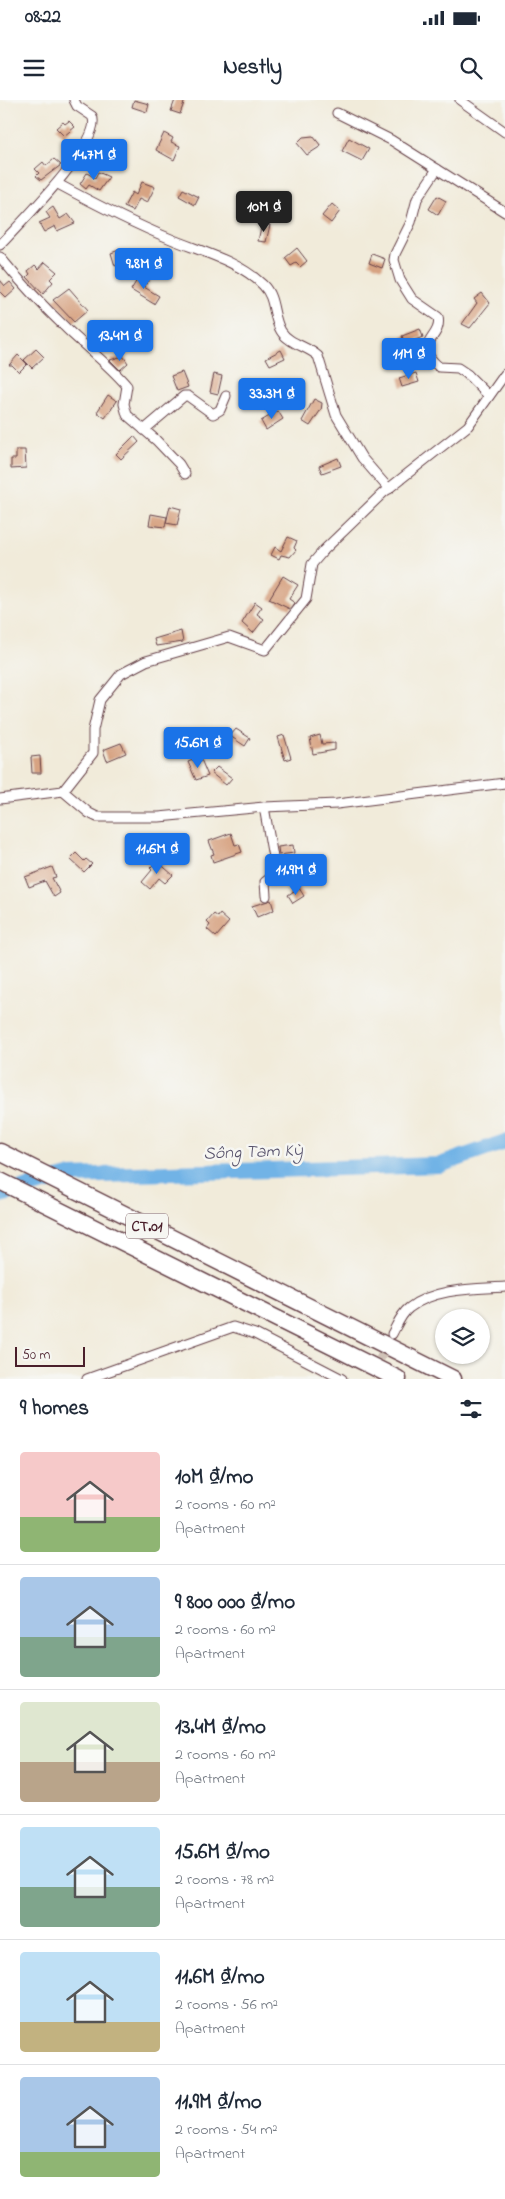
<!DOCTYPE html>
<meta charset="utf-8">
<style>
:root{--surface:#fff;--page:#f6f6f7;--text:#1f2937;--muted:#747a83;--line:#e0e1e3;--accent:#1a73e8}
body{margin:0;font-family:"Indie Flower",sans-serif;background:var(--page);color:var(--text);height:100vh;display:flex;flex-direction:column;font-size:19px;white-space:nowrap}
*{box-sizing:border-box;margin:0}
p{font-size:16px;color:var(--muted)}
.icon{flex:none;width:28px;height:28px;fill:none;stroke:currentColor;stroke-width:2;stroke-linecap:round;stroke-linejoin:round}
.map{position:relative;height:1279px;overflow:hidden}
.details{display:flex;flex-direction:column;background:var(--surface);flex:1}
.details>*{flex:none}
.fabs{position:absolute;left:435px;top:1209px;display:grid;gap:10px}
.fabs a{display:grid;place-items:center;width:55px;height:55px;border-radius:50%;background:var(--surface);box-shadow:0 1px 4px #0004;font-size:25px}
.scale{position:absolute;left:15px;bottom:12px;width:70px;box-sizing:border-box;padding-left:5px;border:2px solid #4a1f2b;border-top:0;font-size:14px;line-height:18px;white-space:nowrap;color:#4a1f2b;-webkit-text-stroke:4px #f6f6f2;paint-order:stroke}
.price{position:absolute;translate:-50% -42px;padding:0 11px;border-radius:5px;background:var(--accent);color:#fff;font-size:16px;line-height:32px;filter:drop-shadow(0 1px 2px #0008)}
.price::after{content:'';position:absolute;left:50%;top:30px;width:15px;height:11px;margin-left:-8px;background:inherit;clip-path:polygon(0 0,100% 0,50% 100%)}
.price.selected{background:#222;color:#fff}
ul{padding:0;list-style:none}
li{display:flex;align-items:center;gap:15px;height:125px;padding:0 20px}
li+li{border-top:1px solid var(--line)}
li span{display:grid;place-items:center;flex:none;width:140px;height:100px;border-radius:5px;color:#555}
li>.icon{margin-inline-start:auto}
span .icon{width:60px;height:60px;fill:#fffc;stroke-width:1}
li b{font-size:21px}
h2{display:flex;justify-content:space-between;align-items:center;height:60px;padding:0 20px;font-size:21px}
.status{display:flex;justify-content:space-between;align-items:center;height:35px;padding:0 25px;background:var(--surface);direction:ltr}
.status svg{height:14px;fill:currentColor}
header{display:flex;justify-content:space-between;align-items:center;height:65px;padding:0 20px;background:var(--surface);font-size:22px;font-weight:700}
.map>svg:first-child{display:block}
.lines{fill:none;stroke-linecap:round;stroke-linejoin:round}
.river{stroke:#71b3e6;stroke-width:16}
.building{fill:#d7a382}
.minor-tunnel{stroke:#d0c2b7;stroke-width:9;stroke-dasharray:9 4.5;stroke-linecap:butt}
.minor-casing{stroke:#633e45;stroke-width:11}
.motorway-casing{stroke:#633e45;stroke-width:19}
.minor{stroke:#fff;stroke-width:9}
.motorway{stroke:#fff;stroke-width:16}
.labels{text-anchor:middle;stroke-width:5;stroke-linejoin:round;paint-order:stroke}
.shield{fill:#f6f6f2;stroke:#7e6067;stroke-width:1}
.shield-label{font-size:15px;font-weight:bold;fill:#4a1f2b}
.water-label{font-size:18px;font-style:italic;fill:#58536c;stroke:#f6f6f2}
</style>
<div class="status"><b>08:22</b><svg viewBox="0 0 49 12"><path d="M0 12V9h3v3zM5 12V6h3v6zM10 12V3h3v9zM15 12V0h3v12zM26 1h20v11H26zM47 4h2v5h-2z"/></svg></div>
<header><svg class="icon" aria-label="menu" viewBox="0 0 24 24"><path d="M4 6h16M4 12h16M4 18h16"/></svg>Nestly<svg class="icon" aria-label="search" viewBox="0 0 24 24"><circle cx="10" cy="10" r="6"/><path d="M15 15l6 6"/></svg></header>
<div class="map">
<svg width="505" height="1279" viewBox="0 0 505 1279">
<rect width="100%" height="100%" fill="#f6f6f2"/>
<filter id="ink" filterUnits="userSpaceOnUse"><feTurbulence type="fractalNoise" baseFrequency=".02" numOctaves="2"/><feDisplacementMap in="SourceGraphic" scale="10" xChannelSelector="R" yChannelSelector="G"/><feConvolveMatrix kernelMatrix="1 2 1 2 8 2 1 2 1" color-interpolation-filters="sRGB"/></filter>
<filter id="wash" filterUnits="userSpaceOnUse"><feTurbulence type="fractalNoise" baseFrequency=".0096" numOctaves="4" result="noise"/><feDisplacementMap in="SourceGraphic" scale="20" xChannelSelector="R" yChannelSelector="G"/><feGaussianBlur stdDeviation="1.12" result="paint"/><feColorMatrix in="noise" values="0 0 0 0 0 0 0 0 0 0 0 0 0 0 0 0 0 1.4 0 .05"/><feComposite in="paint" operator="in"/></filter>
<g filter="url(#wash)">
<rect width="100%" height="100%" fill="#f1ebda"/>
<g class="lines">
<path class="river" d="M0 1095 69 1076 440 1065 505 1042"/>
</g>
<g id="blocks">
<g class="building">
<path d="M134 0 149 4 147 12 132 7Z"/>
<path d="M175 0H185L180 14 171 11Z"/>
<path d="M69 21 75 27 64 36 56 28 63 22 65 24Z"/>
<path d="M164 33 173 38 171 42 180 46 174 60 156 50Z"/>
<path d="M313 36 321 46 307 55 297 43 303 37Z"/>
<path d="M349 38 369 49 362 61 342 51Z"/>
<path d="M54 59 61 65 41 80 36 76 39 73 35 69 43 62 46 66Z"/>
<path d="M98 72 109 77 99 91 89 85 86 89 80 84 87 73 95 78Z"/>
<path d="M142 82 155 87 147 103 139 99 133 111 124 107 132 92 136 95Z"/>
<path d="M183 89 199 97 195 105 179 96Z"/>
<path d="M437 96 446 101 438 115 429 109Z"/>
<path d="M332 104 340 111 331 123 322 116Z"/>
<path d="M53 107 60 119 68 114 75 123 57 131 55 126 44 132 39 123 50 118 46 112Z"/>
<path d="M262 123 270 125 266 142 258 141Z"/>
<path d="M297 148 307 161 300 167 296 163 291 166 285 158Z"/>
<path d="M119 150 121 155 130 151 133 158 115 166 111 153Z"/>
<path d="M372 154 385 159 382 168 369 163Z"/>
<path d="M45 162 57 172 50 179 53 182 43 194 27 177 30 174 28 171 35 165 39 169Z"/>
<path d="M140 175 149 180 144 187 159 196 154 204 131 190Z"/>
<path d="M0 180 5 186 10 182 16 189 6 198 0 192Z"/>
<path d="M69 188 88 210 74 222 53 200Z"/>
<path d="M482 193 490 203 470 228 462 224 477 203 474 199Z"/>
<path d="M420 229 423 237 415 240 424 259 418 265 410 257 402 236Z"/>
<path d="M134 232 140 239 130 248 124 241Z"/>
<path d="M36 249 44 257 32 268 24 260Z"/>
<path d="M281 250 285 258 270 265 266 258Z"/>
<path d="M18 255 27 264 19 272 12 265H9Z"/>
<path d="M123 256 128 263 120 270 110 260Z"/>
<path d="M182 272 188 287 177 291 171 276Z"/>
<path d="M416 273 419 282 402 287 399 278Z"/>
<path d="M214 274 222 276 218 294 210 292Z"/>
<path d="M108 295 117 301 105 318 97 312Z"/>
<path d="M314 299 322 303 321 311H320L310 326 302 321Z"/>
<path d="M278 311 283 319 266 330 261 321Z"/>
<path d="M134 336 139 342 121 359 116 354Z"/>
<path d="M16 350H25L26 368 11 369V359H16Z"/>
<path d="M338 358 341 366 322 373 319 366Z"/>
<path d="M170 406 181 409 177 425 166 423Z"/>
<path d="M151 414 167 417 165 427 149 425Z"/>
<path d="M288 437 297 441 294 448 296 450 290 457 281 455 279 459 271 455 275 447 281 451Z"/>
<path d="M283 476 298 485 289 499 295 503 290 509 269 499Z"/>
<path d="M255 502 262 507 257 514 264 519 253 533 242 523Z"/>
<path d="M181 531 183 542 156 546 154 539Z"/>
<path d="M236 629 250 638 245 646 230 636Z"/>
<path d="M284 635 291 658 285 660 278 637Z"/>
<path d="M320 635 322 644 335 643V650L313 654 310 638Z"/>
<path d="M121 643 126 653 107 661 103 650Z"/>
<path d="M40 656 41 673H32L31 657Z"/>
<path d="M200 657 208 676 196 680 188 662Z"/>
<path d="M217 667 232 678 226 685 211 673Z"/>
<path d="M231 733 235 745 239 744 242 752 213 762 211 755 214 754 209 741Z"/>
<path d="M293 745 294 753 279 755 278 747Z"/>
<path d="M76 753 84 761 86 759 92 764 84 772 70 759Z"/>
<path d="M157 761 173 775 165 783 159 778 150 789 142 782 152 770 150 768Z"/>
<path d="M52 767 56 777 52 778 60 793 54 797 45 781 29 787 25 777Z"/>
<path d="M299 788 304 796 293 803 288 795Z"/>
<path d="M271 800 274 810 257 817 252 806Z"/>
<path d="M214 814 218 817 220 814 229 822 216 837 207 829 210 825 207 822Z"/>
</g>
</g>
</g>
<g filter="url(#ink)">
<use href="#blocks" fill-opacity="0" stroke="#633e45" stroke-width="1"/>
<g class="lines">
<path class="minor-tunnel" d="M374 1271 388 1243"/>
<defs>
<g id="minor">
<path d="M460 0 505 32"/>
<path d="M337 13 391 40 505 112"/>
<path d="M437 69 417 99 411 122 395 154 394 160 400 180 412 199 438 217C443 240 410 242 439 267L458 268 467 274 489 296"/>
<path d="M58 84C95 104 132 123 171 139 202 152 239 161 263 185 276 198 272 216 281 231 289 244 307 246 318 256L336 315 362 358 389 389"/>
<path d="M0 145C17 127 105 39 92 16L77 6 74 0"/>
<path d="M0 157C21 183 44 207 68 230 88 249 109 265 127 286L124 304 127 315 156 340 179 364 185 374"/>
<path d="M144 330 184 296H188L213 314 220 310 226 296"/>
<path d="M63 691 89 713 97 717H159L264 707 337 704 505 683"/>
<path d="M0 699 63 691 93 653V630L100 600 121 574 146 561 229 537 265 550 306 499 312 464 324 450 383 393 468 326 505 274"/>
<path d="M264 707 276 774 265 782 266 796"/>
<path d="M392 1234C397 1225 401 1214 409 1208 434 1188 475 1189 505 1187"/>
<path d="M87 1279 233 1227 255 1234 342 1279"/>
</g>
<g id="motorway">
<path d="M0 1052 453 1279"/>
<path d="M0 1081 398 1279"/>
</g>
</defs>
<use href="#minor" class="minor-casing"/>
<use href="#motorway" class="motorway-casing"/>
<use href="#minor" class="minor"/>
<use href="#motorway" class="motorway"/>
</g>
</g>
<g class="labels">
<rect class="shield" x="126" y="1113.5" width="42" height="25" rx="4"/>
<g class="shield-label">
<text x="147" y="1131">CT.01</text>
</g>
<g class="water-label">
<text transform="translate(253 1051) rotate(-2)" y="6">Sông Tam Kỳ</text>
</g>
</g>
</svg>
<div class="fabs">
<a><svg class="icon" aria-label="layers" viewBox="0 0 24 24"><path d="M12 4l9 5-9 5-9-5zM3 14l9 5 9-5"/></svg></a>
</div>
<div class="scale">50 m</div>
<b class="price" style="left:94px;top:81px">14.7M ₫</b>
<b class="price selected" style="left:264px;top:133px">10M ₫</b>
<b class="price" style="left:144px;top:190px">9.8M ₫</b>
<b class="price" style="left:120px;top:262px">13.4M ₫</b>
<b class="price" style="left:409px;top:280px">11M ₫</b>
<b class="price" style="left:272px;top:320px">33.3M ₫</b>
<b class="price" style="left:198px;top:669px">15.6M ₫</b>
<b class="price" style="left:157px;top:775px">11.6M ₫</b>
<b class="price" style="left:296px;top:796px">11.9M ₫</b>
</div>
<section class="details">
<h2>9 homes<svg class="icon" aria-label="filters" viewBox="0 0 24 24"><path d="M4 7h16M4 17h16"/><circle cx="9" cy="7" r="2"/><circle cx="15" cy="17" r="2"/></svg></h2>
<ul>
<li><span style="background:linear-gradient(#f6c9c9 65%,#8fb573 0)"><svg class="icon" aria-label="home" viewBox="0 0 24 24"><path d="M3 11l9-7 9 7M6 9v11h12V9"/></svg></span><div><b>10M ₫/mo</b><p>2 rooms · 60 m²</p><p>Apartment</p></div></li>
<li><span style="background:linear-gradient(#a9c7e8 60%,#7fa58c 0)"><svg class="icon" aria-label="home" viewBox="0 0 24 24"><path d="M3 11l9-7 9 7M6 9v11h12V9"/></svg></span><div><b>9 800 000 ₫/mo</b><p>2 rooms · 60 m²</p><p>Apartment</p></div></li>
<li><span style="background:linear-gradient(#dfe7d0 60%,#b9a48a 0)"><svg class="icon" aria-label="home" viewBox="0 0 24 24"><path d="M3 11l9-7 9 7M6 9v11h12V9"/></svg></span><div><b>13.4M ₫/mo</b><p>2 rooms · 60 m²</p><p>Apartment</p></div></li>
<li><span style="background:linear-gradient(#bfe0f5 60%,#7fa58c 0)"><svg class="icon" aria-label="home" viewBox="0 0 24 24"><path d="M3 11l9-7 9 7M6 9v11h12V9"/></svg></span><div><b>15.6M ₫/mo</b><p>2 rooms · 78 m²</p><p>Apartment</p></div></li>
<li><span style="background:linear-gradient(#bfe0f5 70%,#c2b280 0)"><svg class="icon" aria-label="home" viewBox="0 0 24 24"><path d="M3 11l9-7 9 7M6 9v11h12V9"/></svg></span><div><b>11.6M ₫/mo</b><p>2 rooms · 56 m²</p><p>Apartment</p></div></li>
<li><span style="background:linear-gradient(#a9c7e8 75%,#8fb573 0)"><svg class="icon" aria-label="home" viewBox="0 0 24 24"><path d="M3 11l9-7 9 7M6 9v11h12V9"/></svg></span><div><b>11.9M ₫/mo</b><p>2 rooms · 54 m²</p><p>Apartment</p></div></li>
</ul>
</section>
